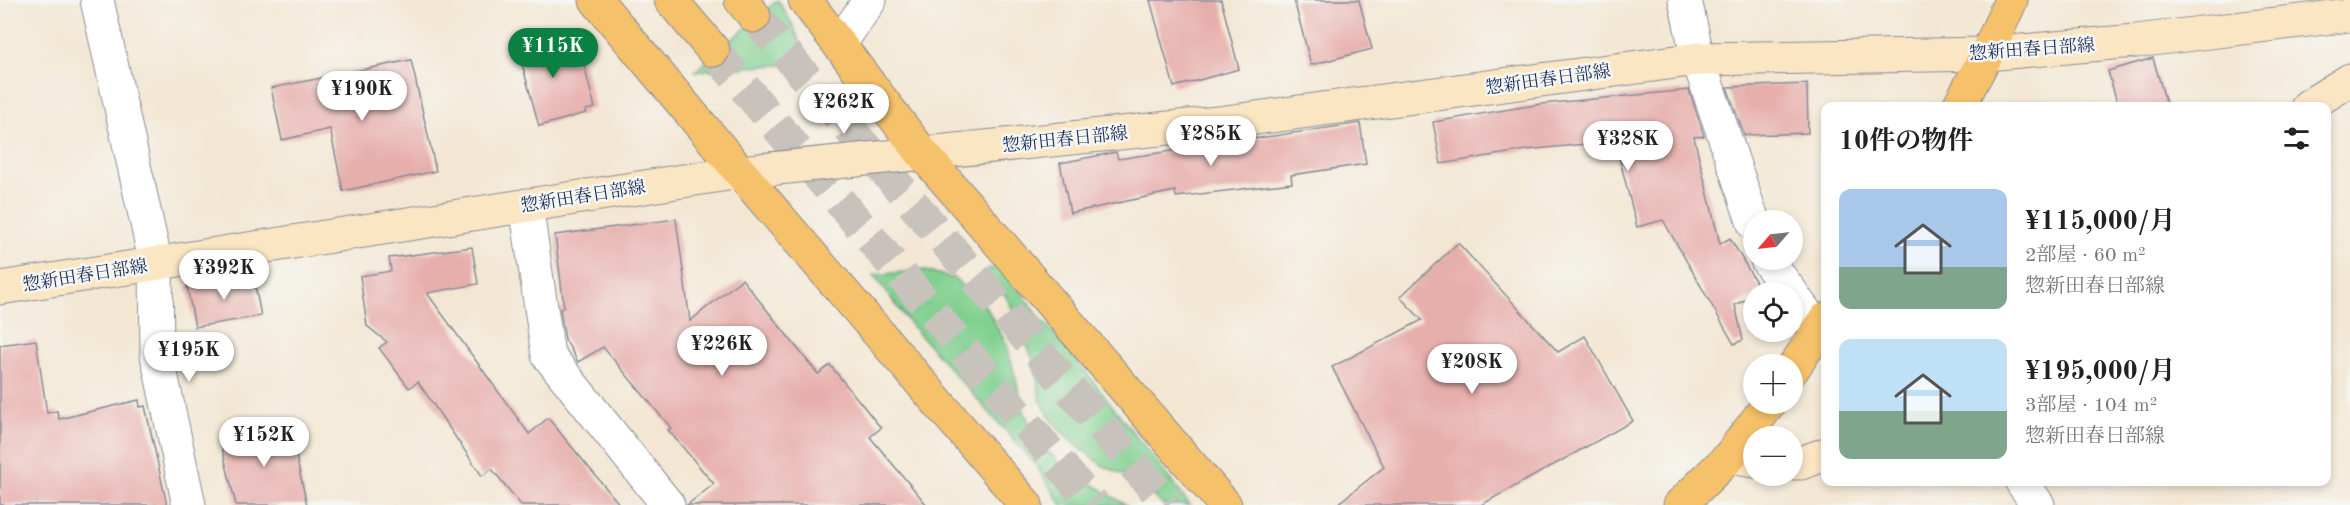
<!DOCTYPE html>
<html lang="ja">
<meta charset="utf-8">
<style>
:root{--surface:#fff;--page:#f2f2f2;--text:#222;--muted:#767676;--accent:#0b8043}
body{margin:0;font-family:"Old Standard TT","Noto Serif JP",serif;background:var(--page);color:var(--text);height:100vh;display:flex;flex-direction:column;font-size:22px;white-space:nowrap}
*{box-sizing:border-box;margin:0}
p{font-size:20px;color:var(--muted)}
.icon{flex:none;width:33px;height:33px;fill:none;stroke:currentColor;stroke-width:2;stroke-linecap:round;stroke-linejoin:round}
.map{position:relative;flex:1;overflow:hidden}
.side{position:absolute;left:1821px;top:102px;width:510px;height:384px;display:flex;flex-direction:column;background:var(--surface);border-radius:12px;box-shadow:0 3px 9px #0003}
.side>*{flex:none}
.needle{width:39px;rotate:242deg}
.controls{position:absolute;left:1743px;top:210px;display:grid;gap:12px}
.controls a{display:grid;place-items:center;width:60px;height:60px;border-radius:50%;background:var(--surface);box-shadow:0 3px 9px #0003;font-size:30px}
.price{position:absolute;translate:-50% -51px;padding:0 14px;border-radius:21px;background:#fff;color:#222;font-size:20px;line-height:39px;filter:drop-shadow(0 2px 3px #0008)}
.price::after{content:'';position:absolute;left:50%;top:36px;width:18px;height:14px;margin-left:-9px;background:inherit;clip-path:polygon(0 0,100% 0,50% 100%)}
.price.active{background:var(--accent);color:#fff}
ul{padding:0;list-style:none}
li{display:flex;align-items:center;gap:18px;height:150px;padding:0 18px}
li span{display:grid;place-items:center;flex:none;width:168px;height:120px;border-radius:12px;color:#555}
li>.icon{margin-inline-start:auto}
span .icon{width:72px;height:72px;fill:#fffc;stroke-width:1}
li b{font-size:26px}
h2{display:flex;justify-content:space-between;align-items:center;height:72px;padding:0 18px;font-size:26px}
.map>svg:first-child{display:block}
.green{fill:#81d090;stroke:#4e8077;stroke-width:1.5}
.building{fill:#e7afac}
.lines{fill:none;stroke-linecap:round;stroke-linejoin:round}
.highway-tunnel{stroke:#c8c2bc;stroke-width:33;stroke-dasharray:33 16;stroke-linecap:butt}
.street-casing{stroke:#878b98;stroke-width:35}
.secondary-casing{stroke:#878b98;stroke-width:35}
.highway-casing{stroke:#878b98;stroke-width:35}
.street{stroke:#fff;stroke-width:33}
.secondary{stroke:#fbe6c4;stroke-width:33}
.highway{stroke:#f5c16b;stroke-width:33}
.labels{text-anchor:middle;stroke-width:5;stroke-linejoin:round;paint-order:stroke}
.street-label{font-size:18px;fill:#1b2f5e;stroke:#f6f6f2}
</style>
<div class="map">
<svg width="2350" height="505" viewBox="0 0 2350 505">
<rect width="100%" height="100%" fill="#f6f6f2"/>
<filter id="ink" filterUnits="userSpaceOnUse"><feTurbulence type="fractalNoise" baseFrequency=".0167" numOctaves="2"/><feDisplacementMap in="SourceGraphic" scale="12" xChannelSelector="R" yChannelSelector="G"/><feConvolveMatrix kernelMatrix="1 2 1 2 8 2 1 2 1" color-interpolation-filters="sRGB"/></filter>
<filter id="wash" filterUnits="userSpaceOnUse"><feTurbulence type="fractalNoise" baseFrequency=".008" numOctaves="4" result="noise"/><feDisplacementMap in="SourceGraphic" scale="24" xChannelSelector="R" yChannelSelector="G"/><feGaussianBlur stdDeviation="1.35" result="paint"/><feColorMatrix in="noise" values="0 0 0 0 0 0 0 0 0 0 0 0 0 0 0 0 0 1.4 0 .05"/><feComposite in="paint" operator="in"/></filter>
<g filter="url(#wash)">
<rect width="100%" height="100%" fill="#f3e7d3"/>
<g class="green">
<path d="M778 0 794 27 807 63 695 71Z"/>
<path d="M989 268 1007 272 1037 314 1077 361 1190 505H1163L1142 487 1122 474 1102 465 1066 437 1051 419 1040 399 1035 365 1013 310 1005 295 982 273Z"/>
<path d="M922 270 954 278 986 307 1007 345 1024 412 1037 439 1059 463 1126 505H1062L1032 460 911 325 874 275Z"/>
</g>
<g id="blocks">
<g class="building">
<path d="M1150 0H1221L1239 69 1174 87Z"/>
<path d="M1294 0H1359L1372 49 1311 65Z"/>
<path d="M556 29 564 62 572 60V63L583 61 595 108 585 110 586 113 539 126 515 38Z"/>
<path d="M2153 58 2167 106H2118L2108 71Z"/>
<path d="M411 60 436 171 343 191 330 129 282 140 271 88Z"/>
<path d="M1807 84 1808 133 1744 135 1727 87Z"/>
<path d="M1689 90 1704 136 1694 137 1720 244 1730 238 1761 291 1754 292V295L1735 305 1743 340 1734 344 1663 220 1637 227 1615 141 1526 150 1441 164 1433 122 1541 104Z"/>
<path d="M1360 123 1366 164 1291 175 1292 183 1176 197 1175 191 1070 213 1060 163 1116 152 1118 159Z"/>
<path d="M676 219 690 321 742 279 818 374 830 365 881 428 870 437 927 505H687L714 484 668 430 671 428 603 347 578 362 565 339 560 309 564 307 555 235Z"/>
<path d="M1458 243 1558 352 1585 336 1633 421 1481 505H1336L1384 467 1332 367 1422 320 1400 297Z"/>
<path d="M472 247 478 284 427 293 529 434 548 418 620 505H521L492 469 482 476 418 382 409 388 379 348 387 342 367 326 360 276 391 271 389 258Z"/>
<path d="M253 275 261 316 195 327 187 286Z"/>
<path d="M36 340 47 413 57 411 59 419 139 400 140 407 145 406 167 505H0V345Z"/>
<path d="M289 425 307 505H236L220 440Z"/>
</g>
</g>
</g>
<g filter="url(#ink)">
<use href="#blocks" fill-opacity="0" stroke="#878b98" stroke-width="1.5"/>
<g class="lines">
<g class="highway-tunnel">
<path d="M754 16 1168 505"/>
<path d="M713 50 1094 505"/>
</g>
<defs>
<g id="street">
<path d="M97 0 156 264 157 355 189 505"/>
<path d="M1685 0 1698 59 1754 224"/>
<path d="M840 43 870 0"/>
<path d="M526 205 548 355 668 505"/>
<path d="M1767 260 1791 292"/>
<path d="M1792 294 1818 330"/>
<path d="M2022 482 2038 505"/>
</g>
<g id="secondary">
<path d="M2308 106 2350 80"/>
<path d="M0 288 740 172 1218 123 1698 59 1987 54 2136 41 2350 15"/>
<path d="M1729 457 1754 461"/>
<path d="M1792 463H1801L1826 454"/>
</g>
<g id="highway">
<path d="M596 0 740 172 1026 505"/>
<path d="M671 0 713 50"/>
<path d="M741 0 754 16"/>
<path d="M805 0 922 153 1225 505"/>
<path d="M1959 106 1987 54 2011 0"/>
<path d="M1792 370 1826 319"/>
<path d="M1680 505 1729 457 1769 404"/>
</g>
</defs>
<use href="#street" class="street-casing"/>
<use href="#secondary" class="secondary-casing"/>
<use href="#highway" class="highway-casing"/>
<use href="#street" class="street"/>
<use href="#secondary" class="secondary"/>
<use href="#highway" class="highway"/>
</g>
</g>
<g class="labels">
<g class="street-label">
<text transform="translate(2032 49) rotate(-4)" y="6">惣新田春日部線</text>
<text transform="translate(1548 79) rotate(-8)" y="6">惣新田春日部線</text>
<text transform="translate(1065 139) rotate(-6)" y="6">惣新田春日部線</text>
<text transform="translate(583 196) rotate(-9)" y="6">惣新田春日部線</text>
<text transform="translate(85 275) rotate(-9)" y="6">惣新田春日部線</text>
</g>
</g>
</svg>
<div class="controls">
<a><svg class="needle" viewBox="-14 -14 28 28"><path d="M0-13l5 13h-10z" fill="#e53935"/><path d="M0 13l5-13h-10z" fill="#767676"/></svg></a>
<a><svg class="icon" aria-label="locate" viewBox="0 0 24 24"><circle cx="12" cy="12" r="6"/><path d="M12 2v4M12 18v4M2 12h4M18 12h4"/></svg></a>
<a>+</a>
<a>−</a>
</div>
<b class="price active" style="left:553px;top:79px">¥115K</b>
<b class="price" style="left:362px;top:122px">¥190K</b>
<b class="price" style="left:844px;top:135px">¥262K</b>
<b class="price" style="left:1211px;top:167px">¥285K</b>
<b class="price" style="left:1628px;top:172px">¥328K</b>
<b class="price" style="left:224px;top:301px">¥392K</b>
<b class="price" style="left:722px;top:377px">¥226K</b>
<b class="price" style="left:189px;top:383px">¥195K</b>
<b class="price" style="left:1472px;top:395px">¥208K</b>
<b class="price" style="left:264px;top:468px">¥152K</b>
<section class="side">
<h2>10件の物件<svg class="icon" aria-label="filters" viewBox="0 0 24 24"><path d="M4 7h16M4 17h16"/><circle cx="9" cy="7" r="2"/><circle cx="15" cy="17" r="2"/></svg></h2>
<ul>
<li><span style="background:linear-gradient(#a9c7e8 65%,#7fa58c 0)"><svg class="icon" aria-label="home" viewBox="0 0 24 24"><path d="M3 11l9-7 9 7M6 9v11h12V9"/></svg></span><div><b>¥115,000/月</b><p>2部屋 · 60 m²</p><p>惣新田春日部線</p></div></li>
<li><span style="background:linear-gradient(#bfe0f5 60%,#7fa58c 0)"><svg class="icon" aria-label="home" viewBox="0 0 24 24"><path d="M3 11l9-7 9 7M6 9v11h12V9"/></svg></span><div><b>¥195,000/月</b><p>3部屋 · 104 m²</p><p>惣新田春日部線</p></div></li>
</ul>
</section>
</div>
